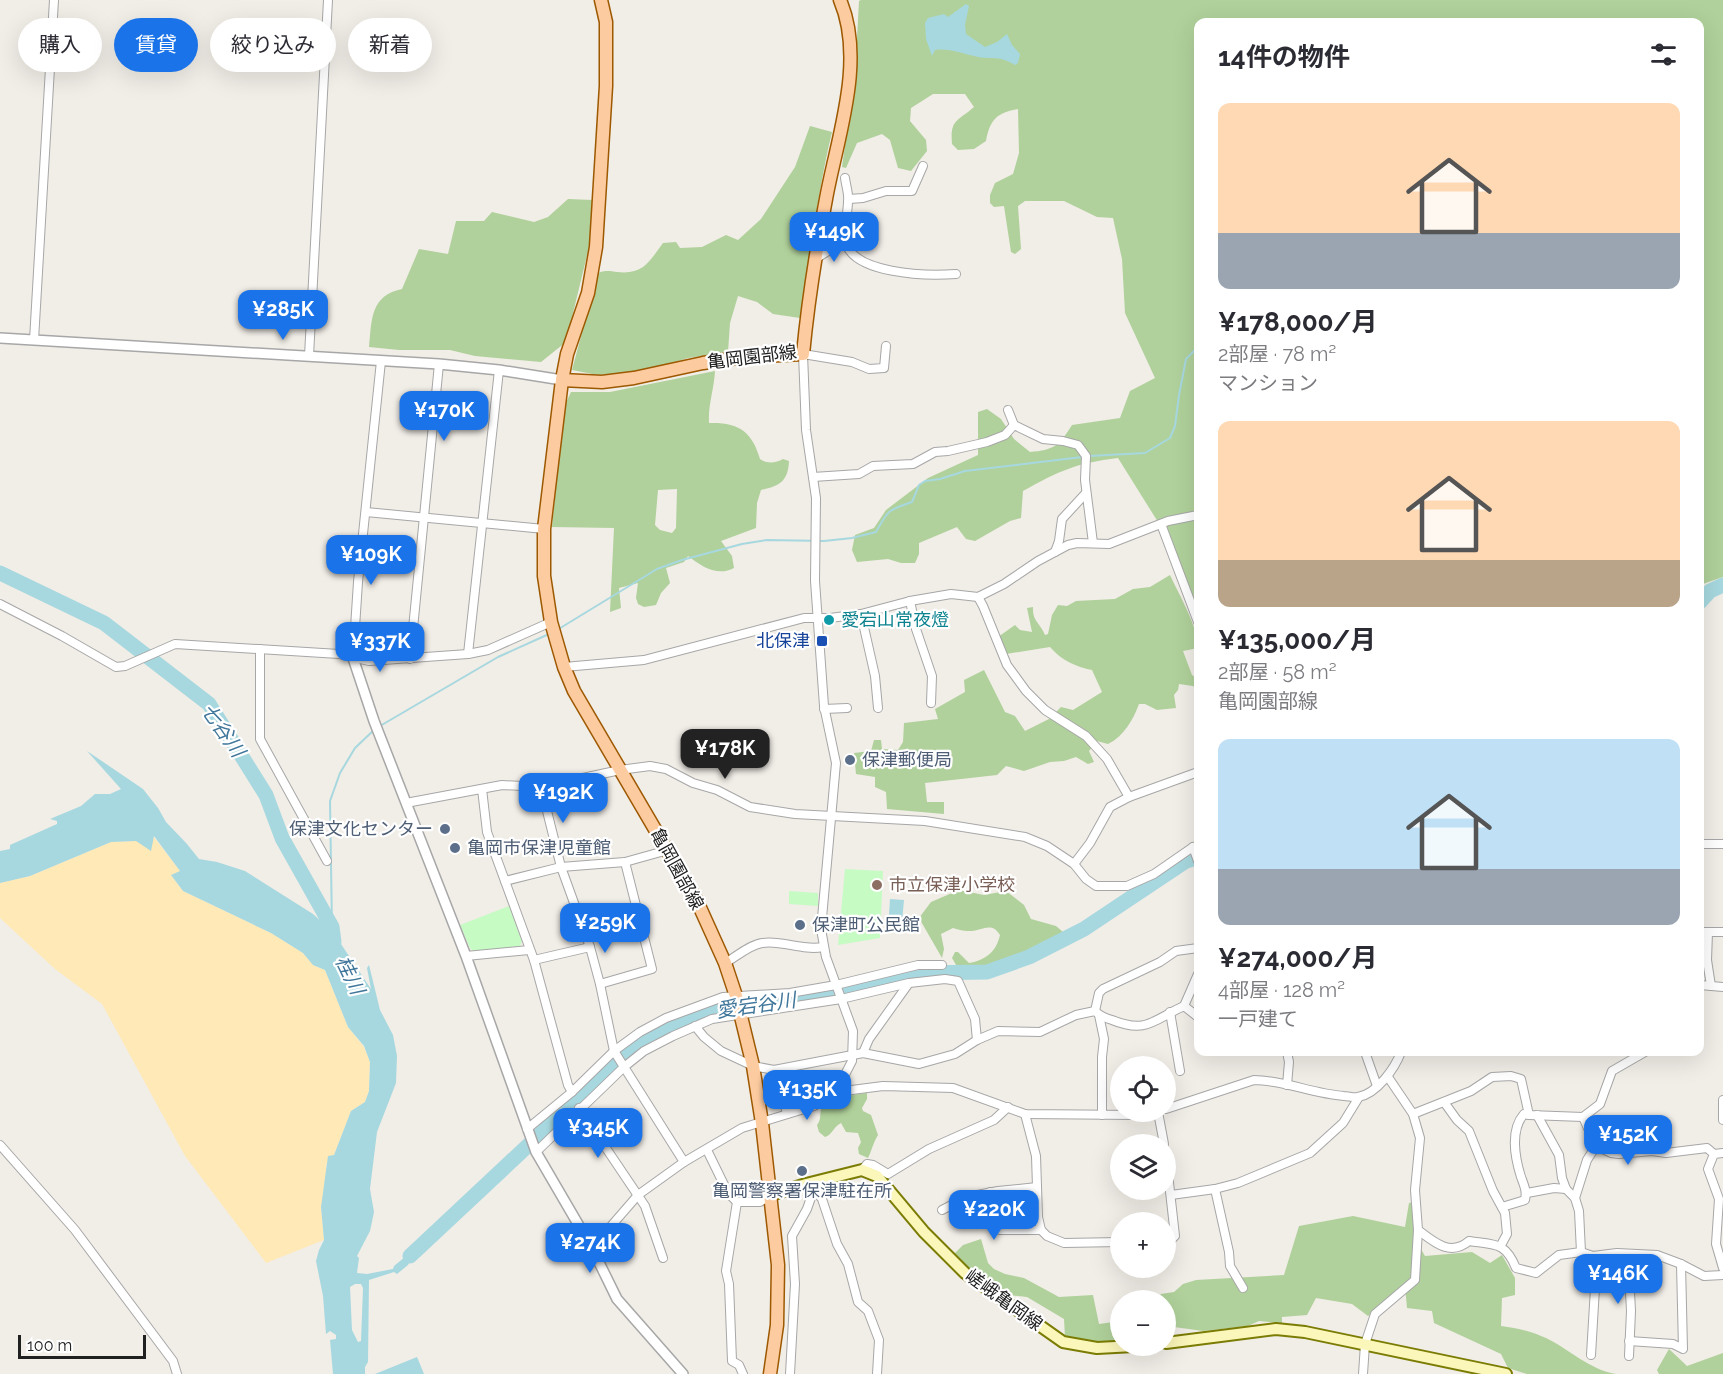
<!DOCTYPE html>
<html lang="ja">
<meta charset="utf-8">
<style>
:root{--surface:#fff;--page:#f7f7f7;--text:#2b2b33;--muted:#7c7c81;--accent:#1a73e8}
body{margin:0;font-family:Raleway,"Noto Sans JP",sans-serif;background:var(--page);color:var(--text);height:100vh;display:flex;flex-direction:column;font-size:22px;white-space:nowrap}
*{box-sizing:border-box;margin:0}
p{font-size:20px;color:var(--muted)}
.icon{flex:none;width:33px;height:33px;fill:none;stroke:currentColor;stroke-width:2;stroke-linecap:round;stroke-linejoin:round}
.map{position:relative;flex:1;overflow:hidden}
.side{position:absolute;left:1194px;top:18px;width:510px;height:1038px;display:flex;flex-direction:column;background:var(--surface);border-radius:12px;box-shadow:0 6px 24px #0002}
.side>*{flex:none}
.guide{position:absolute;left:18px;top:18px;width:570px;height:54px;display:flex;gap:12px}
.tools{position:absolute;left:1110px;top:1056px;display:grid;gap:12px}
.tools a{display:grid;place-items:center;width:66px;height:66px;border-radius:50%;background:var(--surface);box-shadow:0 6px 24px #0002;font-size:30px}
.scale{position:absolute;left:18px;bottom:15px;width:128px;box-sizing:border-box;padding-left:6px;border:3px solid #202020;border-top:0;font-size:16px;line-height:21px;white-space:nowrap;color:#202020;-webkit-text-stroke:4px #fff;paint-order:stroke}
.price{position:absolute;translate:-50% -51px;padding:0 14px;border-radius:12px;background:var(--accent);color:#fff;font-size:20px;line-height:39px;filter:drop-shadow(0 2px 3px #0008)}
.price::after{content:'';position:absolute;left:50%;top:36px;width:18px;height:14px;margin-left:-9px;background:inherit;clip-path:polygon(0 0,100% 0,50% 100%)}
.price.selected{background:#222;color:#fff}
ul{padding:0;list-style:none}
li{display:grid;align-content:center;gap:12px;height:318px;padding:0 24px}
li span{display:grid;place-items:center;height:186px;border-radius:12px;color:#555}
li>.icon{margin-inline-start:auto}
span .icon{width:108px;height:108px;fill:#fffc;stroke-width:1}
li b{font-size:26px}
h2{display:flex;justify-content:space-between;align-items:center;height:72px;padding:0 24px;font-size:26px}
.pill{padding:0 21px;border-radius:27px;background:var(--surface);box-shadow:0 6px 24px #0002;font-size:21px;line-height:54px}
.pill.selected{background:var(--accent);color:#fff}
.map>svg:first-child{display:block}
.forest{fill:#b0d19b;fill-rule:evenodd}
.sand{fill:#ffe9b7}
.park{fill:#c6fbc4}
.water{fill:#a7d8df;fill-rule:evenodd}
.lines{fill:none;stroke-linecap:round;stroke-linejoin:round}
.stream{stroke:#a7d8df;stroke-width:2}
.river{stroke:#a7d8df;stroke-width:15}
.minor-casing{stroke:#a7a7a7;stroke-width:10}
.tertiary-casing{stroke:#a7a7a7;stroke-width:12}
.secondary-casing{stroke:#7b7c03;stroke-width:14}
.primary-casing{stroke:#9d5900;stroke-width:15}
.minor{stroke:#fff;stroke-width:8}
.tertiary{stroke:#fff;stroke-width:9}
.secondary{stroke:#fbf7bb;stroke-width:10}
.primary{stroke:#fdcba0;stroke-width:12}
.culture-dot{fill:#0f9aa8;stroke:#fff;stroke-width:2}
.transit-dot{fill:#1a4fb4;stroke:#fff;stroke-width:2}
.service-dot{fill:#5c6f8a;stroke:#fff;stroke-width:2}
.education-dot{fill:#8d6e63;stroke:#fff;stroke-width:2}
.labels{text-anchor:middle;stroke-width:4.5;stroke-linejoin:round;paint-order:stroke}
.street-label{font-size:18px;fill:#202020;stroke:#fff}
.culture-label{font-size:18px;fill:#0d838f;stroke:#fff;text-anchor:start}
.transit-label{font-size:18px;fill:#164399;stroke:#fff;text-anchor:end}
.service-label{font-size:18px;fill:#4e5e75;stroke:#fff;text-anchor:start}
.education-label{font-size:18px;fill:#785e54;stroke:#fff;text-anchor:start}
.water-label{font-size:20px;font-style:italic;fill:#41779b;stroke:#fff}
</style>
<div class="map">
<svg width="1723" height="1374" viewBox="0 0 1723 1374">
<rect width="100%" height="100%" fill="#f1ede7"/>
<g class="forest">
<path d="M861 0H1723V577L1700 585V22H1198V615L1173 546 1118 458C1076 463 1059 471 1023 491L1021 518 1010 521 975 541 966 539 957 527 919 543V554L915 563H901L888 559 857 562 852 550 855 535 874 528 886 510 928 478 978 455V412L987 409 1001 419 1014 439 1030 452C1054 450 1059 446 1072 425L1120 418 1130 391 1155 378 1125 313 1122 259 1113 218 1097 217 1064 201H1025L1018 206 1021 249 1015 254 1011 252 1004 206 994 207 990 203V195L995 183 1013 174 1019 153 1018 109C997 113 990 119 986 141L974 149 958 150 952 144C950 119 957 122 974 107L965 94H933L911 108 910 121 926 140 927 151 911 171 898 168 890 140 882 134 857 143 846 168 842 167 855 75 859 1Z"/>
<path d="M810 126 832 132C817 193 811 256 800 318L773 314 757 302 738 296 730 323 728 352 688 358 642 372 598 375 572 370 598 273C605 270 610 271 617 272 643 275 649 262 663 243L676 242 680 248 702 247 726 235 738 240 761 219 795 167Z"/>
<path d="M568 199 593 200 590 243 566 342 541 362 475 356 450 350H399L369 347C372 319 370 296 402 289L419 249 448 254 456 221H484L492 212 534 222 548 217Z"/>
<path d="M715 371C714 389 708 405 709 423 738 422 752 431 760 459 767 464 776 463 783 459L789 461C788 482 779 486 761 490L757 503 756 528 721 541 732 556 734 568C717 577 701 566 688 556L684 562 666 568 670 583 661 593 656 605 644 607 638 604 636 598 638 583 619 588 621 608 610 612 614 528 552 527 564 407 571 392H610ZM677 489 676 528 672 533 660 530 655 525 658 490Z"/>
<path d="M1170 575C1179 595 1198 626 1198 648L1183 651 1192 675 1198 679V690L1193 686 1179 684 1178 690 1174 695 1176 708 1157 710 1145 704H1139C1133 720 1124 736 1108 744L1097 741 1089 751 1094 762 1088 764 1076 757 1064 761 1050 762 1024 771 1006 766 997 775 925 783 927 802H944V814L887 809 886 792 875 787V777L856 774 854 753 871 751 874 740H881L882 749 898 750 903 742 904 723 938 719 935 709 965 692 964 680 984 670 1005 712 1015 716 1025 731 1049 719 1061 707 1073 710 1102 692 1092 670C1076 667 1061 660 1050 647L1006 654 998 637 1015 625 1020 630 1032 632 1027 608 1033 607C1032 621 1040 623 1045 635L1048 634 1052 615 1058 605 1067 606 1076 601 1115 599 1133 589 1150 587Z"/>
<path d="M959 890 984 895 1006 891 1024 905 1031 919 1056 926 1063 932 1006 963 975 969 959 970 952 958 955 952H958L969 963C986 960 996 952 1000 935 991 920 981 932 968 931 963 931 957 929 953 928L941 934 944 949 942 958 919 918 931 902Z"/>
<path d="M867 1093V1099L862 1108 863 1111 871 1115 878 1135C873 1143 872 1150 868 1158L859 1154 858 1148 861 1142 858 1133 846 1132 841 1123C834 1126 832 1135 825 1137L819 1132 817 1125C822 1119 819 1113 822 1107 828 1098 857 1094 867 1093Z"/>
<path d="M1414 1202V1237L1425 1256 1472 1252 1490 1263 1502 1255 1515 1278V1295L1502 1298 1501 1326C1517 1328 1531 1331 1546 1338 1569 1349 1590 1370 1616 1374H1527L1508 1368 1501 1354 1434 1323 1432 1311 1407 1308 1405 1286 1368 1316 1352 1304 1316 1298 1307 1315 1282 1317V1323L1259 1321 1248 1326 1203 1331 1174 1327 1166 1334V1300H1156L1161 1294 1174 1292 1183 1284 1196 1280 1284 1275 1299 1226 1353 1216 1405 1227 1409 1203Z"/>
<path d="M981 1239 988 1263 994 1269 1005 1274 1024 1278 1059 1297 1093 1295 1099 1324 1120 1321V1341L1100 1342 1065 1337 1064 1319 1027 1297 1009 1295 961 1262 954 1254 963 1245Z"/>
<path d="M1669 1349 1687 1366 1723 1353V1374H1659L1657 1370Z"/>
</g>
<path class="sand" d="M153 836 181 872 171 875 183 891 271 933 303 953 313 965 325 970 348 1027 364 1047 370 1062 369 1091 365 1102 351 1111 334 1155 326 1165 327 1178 321 1207 324 1240 266 1263 185 1156 102 1004 55 969 0 918V883L30 876 111 842 136 841Z"/>
<g class="park">
<path d="M845 869 883 871 880 938 838 945Z"/>
<path d="M789 891 818 893V906L789 904Z"/>
<path d="M509 906 522 941 520 946 474 952 470 948 460 925Z"/>
</g>
<g class="water">
<path d="M966 4 969 6 965 25 966 34 985 47 997 42 1007 34 1012 45 1020 54 1018 63 1015 65C998 55 995 60 978 57 963 54 950 48 935 50L932 56 926 39 925 23 928 18 944 14 948 17Z"/>
<path d="M87 751 143 789 158 808 166 822 187 844 199 859 217 862 245 871 313 914 322 922 302 884 303 879 321 906 339 941 371 989 367 968 369 965 380 1010 393 1035 397 1056 396 1083 377 1132 370 1189 374 1212 370 1231 357 1256 359 1258 357 1273 367 1274 393 1269 394 1266 422 1243H426L420 1251 413 1255 408 1265 397 1274 394 1272 369 1280 368 1362 365 1367V1374H333L330 1340 336 1339V1335L330 1331 326 1334 323 1296 316 1261 319 1250 324 1240 321 1207 328 1156 334 1155 351 1111 365 1102 369 1091 370 1062 364 1046 348 1027 325 970 313 965 303 953 271 933 183 891 171 875 180 871 154 836 151 851 136 841 111 842 30 876 0 883V851L10 849V845L57 824V821L50 819 81 806 95 794H110L121 789ZM355 1284H361L363 1288 361 1341 358 1342 352 1330 350 1287Z"/>
<path d="M890 899 904 900 901 933 888 932Z"/>
<path d="M417 1357 424 1374H375Z"/>
</g>
<g class="lines">
<g class="stream">
<path d="M1089 456 1145 453 1170 438 1175 426 1179 395 1186 359 1198 347"/>
<path d="M557 630 657 569 682 560 742 544 767 540 824 541 852 538 876 532C888 510 888 510 912 502L919 485 925 481 940 479 965 471 1082 457"/>
<path d="M380 726 498 657 549 634"/>
<path d="M332 927 330 801 340 773 355 748 375 729"/>
</g>
<g class="river">
<path d="M0 573 104 623 209 704 266 795 282 838 332 927 334 942"/>
<path d="M1700 602 1710 591 1723 585"/>
<path d="M410 1256 614 1065 633 1049 692 1016 723 1007 806 998 918 973 987 972 1029 957 1084 929 1186 861 1198 858"/>
</g>
<defs>
<g id="minor">
<path d="M845 178C846 186 849 194 848 201 848 213 844 226 845 238 848 275 929 276 956 274"/>
<path d="M849 199 863 198 886 191H912L923 166"/>
<path d="M814 260 845 240"/>
<path d="M34 340 54 0"/>
<path d="M309 356 328 0"/>
<path d="M1008 410 1014 425 1043 439 1063 441 1078 445 1086 456 1085 480 1093 543"/>
<path d="M813 477 859 474 873 466 913 464 935 452 948 451 987 442 1005 435 1014 425"/>
<path d="M366 512 544 529"/>
<path d="M1161 524 1198 622"/>
<path d="M1055 552 1059 541 1062 519 1086 493"/>
<path d="M978 597 983 606 1007 665 1026 691 1045 710 1086 736 1107 759 1129 797"/>
<path d="M910 601 916 629 932 676 931 703"/>
<path d="M0 604 62 636 116 667 125 666 175 644 339 654 369 661 468 654 488 650 551 622"/>
<path d="M861 614 875 676 878 708"/>
<path d="M260 649V739L327 861"/>
<path d="M468 654 499 370"/>
<path d="M353 658 358 582 381 361"/>
<path d="M410 659 439 364"/>
<path d="M564 667 644 660 804 618H830L861 614 910 601 951 594 978 597 1004 584 1038 561 1068 545 1077 543 1109 544 1168 521 1198 515"/>
<path d="M824 709 847 708"/>
<path d="M541 787 561 867 590 947 600 984 614 1051 684 1162"/>
<path d="M482 789 487 832 534 960 568 1085 572 1092"/>
<path d="M406 803 502 785 541 787 620 770 650 766 666 769 693 783 717 790 750 807 795 814 925 821 1025 837 1047 846 1074 864 1086 879 1096 886H1127L1154 874 1193 847 1198 846"/>
<path d="M1700 844H1723"/>
<path d="M1193 847 1198 861"/>
<path d="M1074 864 1090 843 1110 807 1129 797 1198 772"/>
<path d="M505 881 561 867 625 862 668 850"/>
<path d="M1700 932H1723"/>
<path d="M1708 932 1707 960 1711 986"/>
<path d="M466 956 529 950"/>
<path d="M534 960 590 947"/>
<path d="M725 963C736 957 749 945 762 943 783 940 802 951 823 947"/>
<path d="M600 984 652 969 625 862"/>
<path d="M1700 985 1723 987"/>
<path d="M1184 1006 1198 974"/>
<path d="M1095 1011 1099 993 1103 989 1160 962 1176 951 1198 948"/>
<path d="M1170 1012 1180 1071"/>
<path d="M1099 1015 1104 1039 1102 1057V1115"/>
<path d="M695 1026 704 1037 721 1051 753 1066 774 1070 863 1053 919 1064 955 1054 977 1040 998 1031 1040 1032 1076 1015 1095 1011C1100 1016 1105 1018 1112 1020 1147 1034 1153 1020 1184 1006L1198 1017"/>
<path d="M1365 1052 1377 1086"/>
<path d="M863 1053 869 1039 909 983 945 979 958 981 975 1019 977 1040"/>
<path d="M774 1070 787 1113"/>
<path d="M1388 1077 1413 1114 1420 1138 1415 1190 1418 1230C1434 1242 1450 1257 1469 1241 1494 1245 1505 1241 1516 1268L1536 1273 1559 1255 1581 1252 1593 1256 1617 1253 1657 1255 1681 1264 1704 1276 1723 1275"/>
<path d="M1287 1085 1289 1062 1287 1052"/>
<path d="M836 1092 852 1061 853 1031 826 957 821 929 836 763 824 706 815 581 816 498 806 430 803 354 852 362 869 369 884 368 886 346"/>
<path d="M1723 1100V1120"/>
<path d="M1444 1102 1457 1120 1469 1131 1493 1191 1505 1213 1507 1234 1501 1245"/>
<path d="M579 1108 645 1206 663 1258"/>
<path d="M1166 1109 1254 1080C1284 1080 1313 1094 1344 1096 1348 1096 1354 1098 1358 1097 1377 1094 1395 1068 1401 1052"/>
<path d="M1158 1112 1164 1144"/>
<path d="M1025 1114 1036 1156 1038 1217 1041 1230 1047 1236 1064 1243 1120 1242"/>
<path d="M1413 1114 1471 1091 1492 1077 1511 1076 1521 1079 1529 1115 1583 1117 1600 1104 1612 1071 1645 1052"/>
<path d="M1537 1115 1559 1155 1562 1178 1566 1189 1575 1198 1579 1211 1581 1252"/>
<path d="M1583 1117 1596 1146 1611 1153 1619 1154 1652 1151 1666 1153 1707 1148 1714 1154"/>
<path d="M527 1129 572 1092 614 1051 640 1032 666 1018 723 997 790 993 836 985 918 965H942"/>
<path d="M0 1145 75 1230 173 1361 177 1374"/>
<path d="M707 1150 728 1193 737 1202H760L771 1195"/>
<path d="M536 1152 624 1067 644 1051 673 1036 712 1019 841 999 909 983"/>
<path d="M1723 1153 1714 1154 1708 1169 1719 1199 1716 1244 1723 1268"/>
<path d="M1166 1156 1175 1236 1171 1240H1166"/>
<path d="M862 1170 867 1164 873 1165 888 1174 929 1149 994 1120 1008 1107"/>
<path d="M816 1181 817 1192 822 1199 837 1244 848 1264 858 1302 868 1311 879 1340 877 1374"/>
<path d="M1215 1189 1229 1252 1230 1266 1243 1288"/>
<path d="M990 1192 1000 1230H1041"/>
<path d="M1527 1193 1554 1188 1566 1189"/>
<path d="M1171 1195 1215 1189 1238 1183 1310 1153 1343 1123 1359 1097"/>
<path d="M1575 1198 1587 1160 1596 1146"/>
<path d="M737 1202 726 1271 729 1284 732 1361 739 1365 743 1374"/>
<path d="M1502 1207 1525 1200C1527 1191 1524 1185 1521 1177 1515 1158 1510 1130 1524 1114L1529 1115"/>
<path d="M942 1210 967 1197 998 1191 1037 1187"/>
<path d="M592 1248 638 1195 684 1162 742 1128 814 1106 836 1092 883 1086 953 1088 1025 1114 1135 1115 1158 1112"/>
<path d="M1628 1254 1631 1311 1629 1356"/>
<path d="M1629 1341 1673 1344 1683 1349 1681 1264"/>
<path d="M1591 1355 1595 1288 1593 1256"/>
<path d="M790 1374 795 1284 792 1236 807 1209 815 1186"/>
<path d="M1363 1374 1365 1344 1375 1314 1415 1280 1418 1230"/>
</g>
<g id="tertiary">
<path d="M0 338 439 364 499 370 562 380"/>
<path d="M353 658 374 721 466 956 536 1152 592 1248 617 1299 683 1374"/>
</g>
<g id="secondary">
<path d="M771 1195 806 1184 862 1170 877 1176 924 1232 965 1273 1063 1342 1097 1348 1134 1346"/>
<path d="M1166 1343 1276 1329 1305 1332 1506 1374"/>
</g>
<g id="primary">
<path d="M601 0 606 22V86L596 247 588 293 567 354 562 380 544 529V576L551 622 564 667 574 691 697 901 725 963 736 996 753 1066 762 1123 778 1265 777 1325 770 1374"/>
<path d="M562 380 602 382 634 378 703 363 744 357 803 354C808 302 816 251 826 199 837 138 866 61 840 0"/>
</g>
</defs>
<use href="#minor" class="minor-casing"/>
<use href="#tertiary" class="tertiary-casing"/>
<use href="#secondary" class="secondary-casing"/>
<use href="#primary" class="primary-casing"/>
<use href="#minor" class="minor"/>
<use href="#tertiary" class="tertiary"/>
<use href="#secondary" class="secondary"/>
<use href="#primary" class="primary"/>
</g>
<circle class="culture-dot" cx="829" cy="620" r="6"/>
<rect class="transit-dot" x="816" y="635" width="12" height="12" rx="3"/>
<g class="service-dot">
<circle cx="850" cy="760" r="6"/>
<circle cx="445" cy="829" r="6"/>
<circle cx="455" cy="848" r="6"/>
<circle cx="800" cy="925" r="6"/>
<circle cx="802" cy="1171" r="6"/>
</g>
<circle class="education-dot" cx="877" cy="885" r="6"/>
<g class="labels">
<g class="street-label">
<text transform="translate(752 357) rotate(-7)" y="6">亀岡園部線</text>
<text transform="translate(677 869) rotate(61)" y="6">亀岡園部線</text>
<text transform="translate(1004 1300) rotate(36)" y="6">嵯峨亀岡線</text>
</g>
<g class="culture-label">
<text x="841" y="626">愛宕山常夜燈</text>
</g>
<g class="transit-label">
<text x="810" y="647">北保津</text>
</g>
<g class="service-label">
<text x="862" y="766">保津郵便局</text>
<text x="433" y="835" text-anchor="end">保津文化センター</text>
<text x="467" y="854">亀岡市保津児童館</text>
<text x="812" y="931">保津町公民館</text>
<text x="802" y="1197" text-anchor="middle">亀岡警察署保津駐在所</text>
</g>
<g class="education-label">
<text x="889" y="891">市立保津小学校</text>
</g>
<g class="water-label">
<text transform="translate(223 730) rotate(55)" y="7">七谷川</text>
<text transform="translate(350 975) rotate(64)" y="7">桂川</text>
<text transform="translate(756 1005) rotate(-8)" y="7">愛宕谷川</text>
</g>
</g>
</svg>
<div class="tools">
<a><svg class="icon" aria-label="locate" viewBox="0 0 24 24"><circle cx="12" cy="12" r="6"/><path d="M12 2v4M12 18v4M2 12h4M18 12h4"/></svg></a>
<a><svg class="icon" aria-label="layers" viewBox="0 0 24 24"><path d="M12 4l9 5-9 5-9-5zM3 14l9 5 9-5"/></svg></a>
<a>+</a>
<a>−</a>
</div>
<div class="scale">100 m</div>
<b class="price" style="left:834px;top:263px">¥149K</b>
<b class="price" style="left:283px;top:341px">¥285K</b>
<b class="price" style="left:444px;top:442px">¥170K</b>
<b class="price" style="left:371px;top:586px">¥109K</b>
<b class="price" style="left:380px;top:673px">¥337K</b>
<b class="price selected" style="left:725px;top:780px">¥178K</b>
<b class="price" style="left:563px;top:824px">¥192K</b>
<b class="price" style="left:605px;top:954px">¥259K</b>
<b class="price" style="left:807px;top:1121px">¥135K</b>
<b class="price" style="left:598px;top:1159px">¥345K</b>
<b class="price" style="left:1628px;top:1166px">¥152K</b>
<b class="price" style="left:994px;top:1241px">¥220K</b>
<b class="price" style="left:590px;top:1274px">¥274K</b>
<b class="price" style="left:1618px;top:1305px">¥146K</b>
<div class="guide">
<a class="pill">購入</a>
<a class="pill selected">賃貸</a>
<a class="pill">絞り込み</a>
<a class="pill">新着</a>
</div>
<section class="side">
<h2>14件の物件<svg class="icon" aria-label="filters" viewBox="0 0 24 24"><path d="M4 7h16M4 17h16"/><circle cx="9" cy="7" r="2"/><circle cx="15" cy="17" r="2"/></svg></h2>
<ul>
<li><span style="background:linear-gradient(#ffd9b3 70%,#9aa5b1 0)"><svg class="icon" aria-label="home" viewBox="0 0 24 24"><path d="M3 11l9-7 9 7M6 9v11h12V9"/></svg></span><div><b>¥178,000/月</b><p>2部屋 · 78 m²</p><p>マンション</p></div></li>
<li><span style="background:linear-gradient(#ffd9b3 75%,#b9a48a 0)"><svg class="icon" aria-label="home" viewBox="0 0 24 24"><path d="M3 11l9-7 9 7M6 9v11h12V9"/></svg></span><div><b>¥135,000/月</b><p>2部屋 · 58 m²</p><p>亀岡園部線</p></div></li>
<li><span style="background:linear-gradient(#bfe0f5 70%,#9aa5b1 0)"><svg class="icon" aria-label="home" viewBox="0 0 24 24"><path d="M3 11l9-7 9 7M6 9v11h12V9"/></svg></span><div><b>¥274,000/月</b><p>4部屋 · 128 m²</p><p>一戸建て</p></div></li>
</ul>
</section>
</div>
